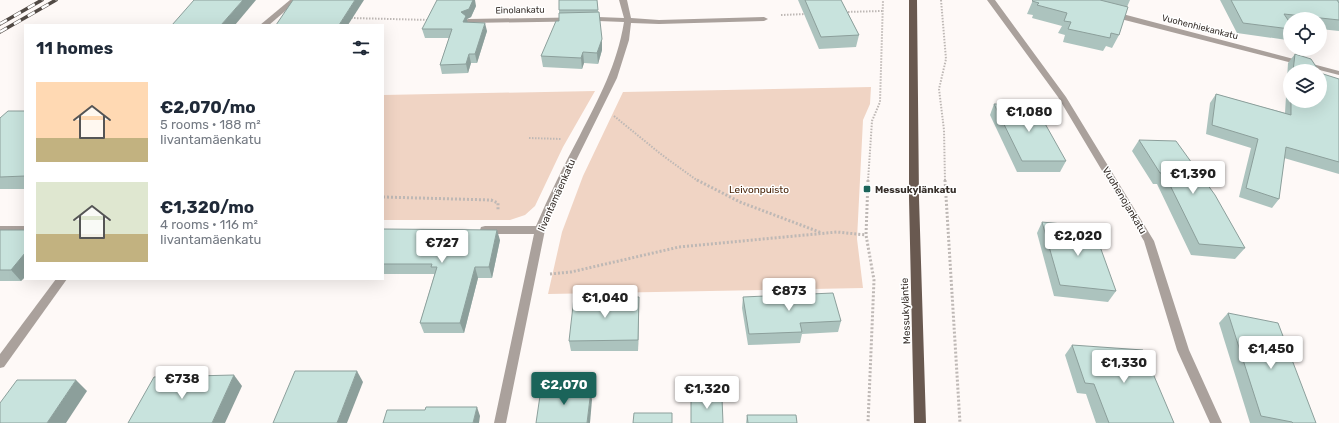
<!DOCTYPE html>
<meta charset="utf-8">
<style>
:root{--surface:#fff;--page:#f6f6f7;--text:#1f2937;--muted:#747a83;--accent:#1b645a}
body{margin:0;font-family:Rubik,sans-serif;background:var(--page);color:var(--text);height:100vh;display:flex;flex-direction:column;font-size:15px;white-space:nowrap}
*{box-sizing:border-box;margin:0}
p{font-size:13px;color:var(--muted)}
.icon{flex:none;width:22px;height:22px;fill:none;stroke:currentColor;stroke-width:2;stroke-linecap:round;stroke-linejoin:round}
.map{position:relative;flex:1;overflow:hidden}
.drawer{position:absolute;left:24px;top:24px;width:360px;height:256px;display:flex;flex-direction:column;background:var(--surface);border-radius:0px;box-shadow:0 4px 16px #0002}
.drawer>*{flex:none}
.tools{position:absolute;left:1283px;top:12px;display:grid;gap:8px}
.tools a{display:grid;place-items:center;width:44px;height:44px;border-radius:50%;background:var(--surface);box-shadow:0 4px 16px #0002;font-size:20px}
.price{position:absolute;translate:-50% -34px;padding:0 9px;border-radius:4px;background:#fff;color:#222;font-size:13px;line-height:26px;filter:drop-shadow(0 1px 2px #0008)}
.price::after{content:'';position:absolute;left:50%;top:24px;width:12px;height:9px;margin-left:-6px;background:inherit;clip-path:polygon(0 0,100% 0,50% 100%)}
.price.current{background:var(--accent);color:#fff}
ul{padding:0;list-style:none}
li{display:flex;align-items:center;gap:12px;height:100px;padding:0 12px}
li span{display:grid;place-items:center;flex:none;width:112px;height:80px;border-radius:0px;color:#555}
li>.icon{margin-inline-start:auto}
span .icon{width:48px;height:48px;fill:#fffc;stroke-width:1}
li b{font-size:17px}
h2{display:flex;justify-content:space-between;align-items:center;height:48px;padding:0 12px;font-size:17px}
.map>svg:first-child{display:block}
.green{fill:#f0d4c4}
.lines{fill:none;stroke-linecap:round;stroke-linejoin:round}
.path-far1{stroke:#beb8b5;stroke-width:2;stroke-dasharray:1.5 1.5;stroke-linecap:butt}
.path{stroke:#beb8b5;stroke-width:3;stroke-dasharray:2 2;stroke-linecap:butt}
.minor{fill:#aaa19c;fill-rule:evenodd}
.primary{fill:#695950;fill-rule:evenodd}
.rail-casing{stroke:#514a45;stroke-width:3.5}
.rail{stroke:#fff;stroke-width:2.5;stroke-dasharray:8;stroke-linecap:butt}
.wall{fill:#acc3be}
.shaded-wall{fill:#8c9f9b}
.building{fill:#c8e3dd;stroke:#8c9f9b}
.poi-dot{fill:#1b645a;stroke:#fff;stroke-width:1.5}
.labels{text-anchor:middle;stroke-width:3;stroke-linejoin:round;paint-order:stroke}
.far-street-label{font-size:9px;fill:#372f2a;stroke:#fff}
.park-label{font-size:10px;fill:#451f02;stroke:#fff}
.poi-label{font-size:10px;font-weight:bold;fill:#372f2a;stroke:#fff;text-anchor:start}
.street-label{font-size:10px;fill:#372f2a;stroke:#fff}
</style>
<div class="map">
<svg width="1339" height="423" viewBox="0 0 1339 423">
<rect width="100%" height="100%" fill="#fef9f7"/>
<g class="green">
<path d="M871 87 870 104 863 120 857 239 863 288 548 294 562 232 583 176 623 92Z"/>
<path d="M595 91 563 147 535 206 525 215 510 220H383V95Z"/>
</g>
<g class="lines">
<g class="path-far1">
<path d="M941 0 946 59 939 89 944 130 945 181"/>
<path d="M845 12 882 11"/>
<path d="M781 15 806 14"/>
<path d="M351 18 430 20"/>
<path d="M614 116 662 155 698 181"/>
<path d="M529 138 561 139"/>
<path d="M868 181 872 121 880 102 883 0"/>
</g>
<g class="path">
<path d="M697 180 740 202 822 233"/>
<path d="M868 180 866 235 874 280 868 423"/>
<path d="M945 180 960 423"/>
<path d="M383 197 491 200 498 203V211"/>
<path d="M550 274 571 272 679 247 837 232 866 235"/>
</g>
<g class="minor">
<path d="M290 0H298L269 25H260Z"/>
<path d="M619 0H627L631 18 659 20 764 17 768 19 764 21 659 24 631 23 629 40 617 78 561 191 545 230 506 423H494L534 234H485L481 233 480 230 481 227 485 226H536C549 195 564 165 580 135 599 98 617 65 624 22L598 21 468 23 464 21 468 19 598 17 624 18Z"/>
<path d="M987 0H995L1066 97 1154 241 1189 350 1222 423H1210L1177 350 1144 241 1058 97Z"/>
<path d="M1109 12H1115L1339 71V75L1109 16Z"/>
<rect x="0" y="226" width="25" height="8"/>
<path d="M56 279H67L4 367 0 368V354Z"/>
</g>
<path class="primary" d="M909 0H917L919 198 926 423H914L909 198Z"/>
<defs>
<g id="rail">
<path d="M0 24 42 0"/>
<path d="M0 32 56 0"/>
</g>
</defs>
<use href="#rail" class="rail-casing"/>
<use href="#rail" class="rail"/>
</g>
<g class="wall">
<path d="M559 0H597L602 50 598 64 584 63 582 69 543 67 541 56 559 21Z"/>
<path d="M798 0H841L859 35 856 47 819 49Z"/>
<path d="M1033 0H1130L1127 7 1119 35 1112 48 1106 46 1103 51 1063 42 1065 35 1058 33 1062 26 1032 18 1033 15 1027 14Z"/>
<path d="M1220 0H1339V31L1320 29V19H1290V36L1287 40 1237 33Z"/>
<path d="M476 6 471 17 467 19V22L487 31 477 63H471L468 73 442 74 440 65 449 38H425L422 29Z"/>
<path d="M1295 54 1319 71H1290V101H1320L1339 79V174L1284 158 1279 199 1272 208 1239 197 1251 148 1206 134 1210 103 1216 94 1285 113 1288 63Z"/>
<path d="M994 104 1066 161 1060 172H1017L990 115Z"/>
<path d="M25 111V189H0V118Z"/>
<path d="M1139 140 1245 248 1235 259 1191 255 1157 184H1153L1132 151Z"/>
<path d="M1042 222 1116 291 1108 302 1054 296 1037 233Z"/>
<path d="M383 229 500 240 492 278H478L464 333H424L420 323 434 276V274H383Z"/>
<path d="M0 230H25V277L21 281H0Z"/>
<path d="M743 297 841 321 838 332 802 334 800 343 748 345 742 308Z"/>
<path d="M639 308 638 351H571L569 341Z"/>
<path d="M1228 313 1316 423H1250L1219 323Z"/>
<path d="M1072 345 1174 423H1096L1086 394 1077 393 1065 355Z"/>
<path d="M747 415 797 423H746Z"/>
</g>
<g class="shaded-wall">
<path d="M243 0H256L235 25H221Z"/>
<path d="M355 0H364L348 25H339Z"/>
<path d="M473 0H475L476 6 471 17 467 19 468 24 463 22 461 12Z"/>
<path d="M485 23 487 31 477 63 475 54Z"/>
<path d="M602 39V50L598 64 597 53Z"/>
<path d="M583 52 584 63 582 69 581 58Z"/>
<path d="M469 54 471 63 468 73 466 64Z"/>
<path d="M497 230 500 240 492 278 489 267Z"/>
<path d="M25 253V277L21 281 11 270Z"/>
<path d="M475 267 478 278 464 333 460 323Z"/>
<path d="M639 297V308L638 351V340Z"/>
<path d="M357 371 363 382 347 423H337Z"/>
<path d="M234 375 242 386 225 423H212Z"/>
<path d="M76 380 87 391 66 423H47Z"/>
<path d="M591 390 592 400 590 423H587Z"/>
<path d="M477 407 480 416 479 423H473Z"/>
</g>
<g class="building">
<path d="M194 0H243L221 25H172Z"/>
<path d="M293 0H355L339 25H276Z"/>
<path d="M437 0H473L469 9 461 12 466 16 463 22 485 23 475 54H469L466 64 440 65 452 29H422Z"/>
<path d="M559 0H597L598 10H559Z"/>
<path d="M805 0H841L859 35 821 37Z"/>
<path d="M1033 0H1100L1128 7 1119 35 1111 33 1110 38 1068 29 1071 22 1064 21 1067 13 1037 5 1039 3 1032 1Z"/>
<path d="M1231 0H1337L1339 3V20L1284 14 1290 23V29L1243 23Z"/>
<path d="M599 12 602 39 597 53 583 52 581 58 541 56 556 21H559V13Z"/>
<path d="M1295 54 1311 59 1319 71H1293Z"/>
<path d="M1320 73 1339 79V162L1286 147 1279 199 1246 188 1258 139 1212 125 1216 94 1291 115V101H1320Z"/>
<path d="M994 104H1034L1066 161H1022Z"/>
<path d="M8 111H25V176L0 177V118Z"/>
<path d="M1139 140 1176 141 1215 195 1245 248 1199 244 1164 173H1160Z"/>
<path d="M1042 222 1093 227 1116 291 1060 285Z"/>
<path d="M383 229 497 230 489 267H475L460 323H420L437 267H431L432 264H383Z"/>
<path d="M0 230H25V253L11 270H0Z"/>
<path d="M833 293 841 321 800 323 802 332 749 334 743 297Z"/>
<path d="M574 297H639L638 340 569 341Z"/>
<path d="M1228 313 1278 323 1316 423H1293L1292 422 1261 416Z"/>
<path d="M1072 345 1143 350 1174 423H1109L1094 384 1085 383Z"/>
<path d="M295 371H357L337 423H273Z"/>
<path d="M234 375 212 423H128L154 377Z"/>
<path d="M17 380H76L47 423H0V403Z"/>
<path d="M541 389 591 390 587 423H536Z"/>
<path d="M691 397 722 398 723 423H691Z"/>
<path d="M426 407H477L473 423H383L387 410H425Z"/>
<path d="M634 413H672V423H633Z"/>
<path d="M747 415H796L797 423H748Z"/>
</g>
<rect class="poi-dot" x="863" y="185" width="8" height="8" rx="2"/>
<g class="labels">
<g class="far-street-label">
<text transform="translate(520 10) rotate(-1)" y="3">Einolankatu</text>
<text transform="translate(1200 27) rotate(14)" y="3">Vuohenhiekankatu</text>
</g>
<g class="park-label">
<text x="759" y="193">Leivonpuisto</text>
</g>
<g class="poi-label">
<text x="875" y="193">Messukylänkatu</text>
</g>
<g class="street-label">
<text transform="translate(556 195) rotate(-66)" y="4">Iivantamäenkatu</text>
<text transform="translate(1125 200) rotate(59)" y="4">Vuohenojankatu</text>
<text transform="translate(905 311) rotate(-92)" y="4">Messukyläntie</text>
</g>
</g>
</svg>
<div class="tools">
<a><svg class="icon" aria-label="locate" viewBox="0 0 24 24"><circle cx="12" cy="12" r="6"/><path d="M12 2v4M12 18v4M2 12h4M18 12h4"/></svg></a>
<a><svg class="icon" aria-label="layers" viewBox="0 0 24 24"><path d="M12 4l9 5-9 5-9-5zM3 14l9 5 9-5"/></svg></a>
</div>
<b class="price" style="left:1029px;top:133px">€1,080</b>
<b class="price" style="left:1193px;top:195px">€1,390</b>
<b class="price" style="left:1078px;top:257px">€2,020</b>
<b class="price" style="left:442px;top:264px">€727</b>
<b class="price" style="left:789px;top:312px">€873</b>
<b class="price" style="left:605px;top:319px">€1,040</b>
<b class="price" style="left:1271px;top:370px">€1,450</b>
<b class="price" style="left:1124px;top:384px">€1,330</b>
<b class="price" style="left:182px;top:400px">€738</b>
<b class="price current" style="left:564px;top:406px">€2,070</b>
<b class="price" style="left:707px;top:410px">€1,320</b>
<section class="drawer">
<h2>11 homes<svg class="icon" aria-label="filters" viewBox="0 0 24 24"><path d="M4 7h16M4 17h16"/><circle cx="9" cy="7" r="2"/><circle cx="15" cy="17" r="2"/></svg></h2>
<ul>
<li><span style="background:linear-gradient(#ffd9b3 70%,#c2b280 0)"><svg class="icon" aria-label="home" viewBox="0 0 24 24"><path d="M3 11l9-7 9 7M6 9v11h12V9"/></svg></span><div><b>€2,070/mo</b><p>5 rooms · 188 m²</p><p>Iivantamäenkatu</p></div></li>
<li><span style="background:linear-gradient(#dfe7d0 65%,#c2b280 0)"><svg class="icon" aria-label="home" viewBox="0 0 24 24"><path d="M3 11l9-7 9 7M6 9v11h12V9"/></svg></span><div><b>€1,320/mo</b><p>4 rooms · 116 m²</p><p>Iivantamäenkatu</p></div></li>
</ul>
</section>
</div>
